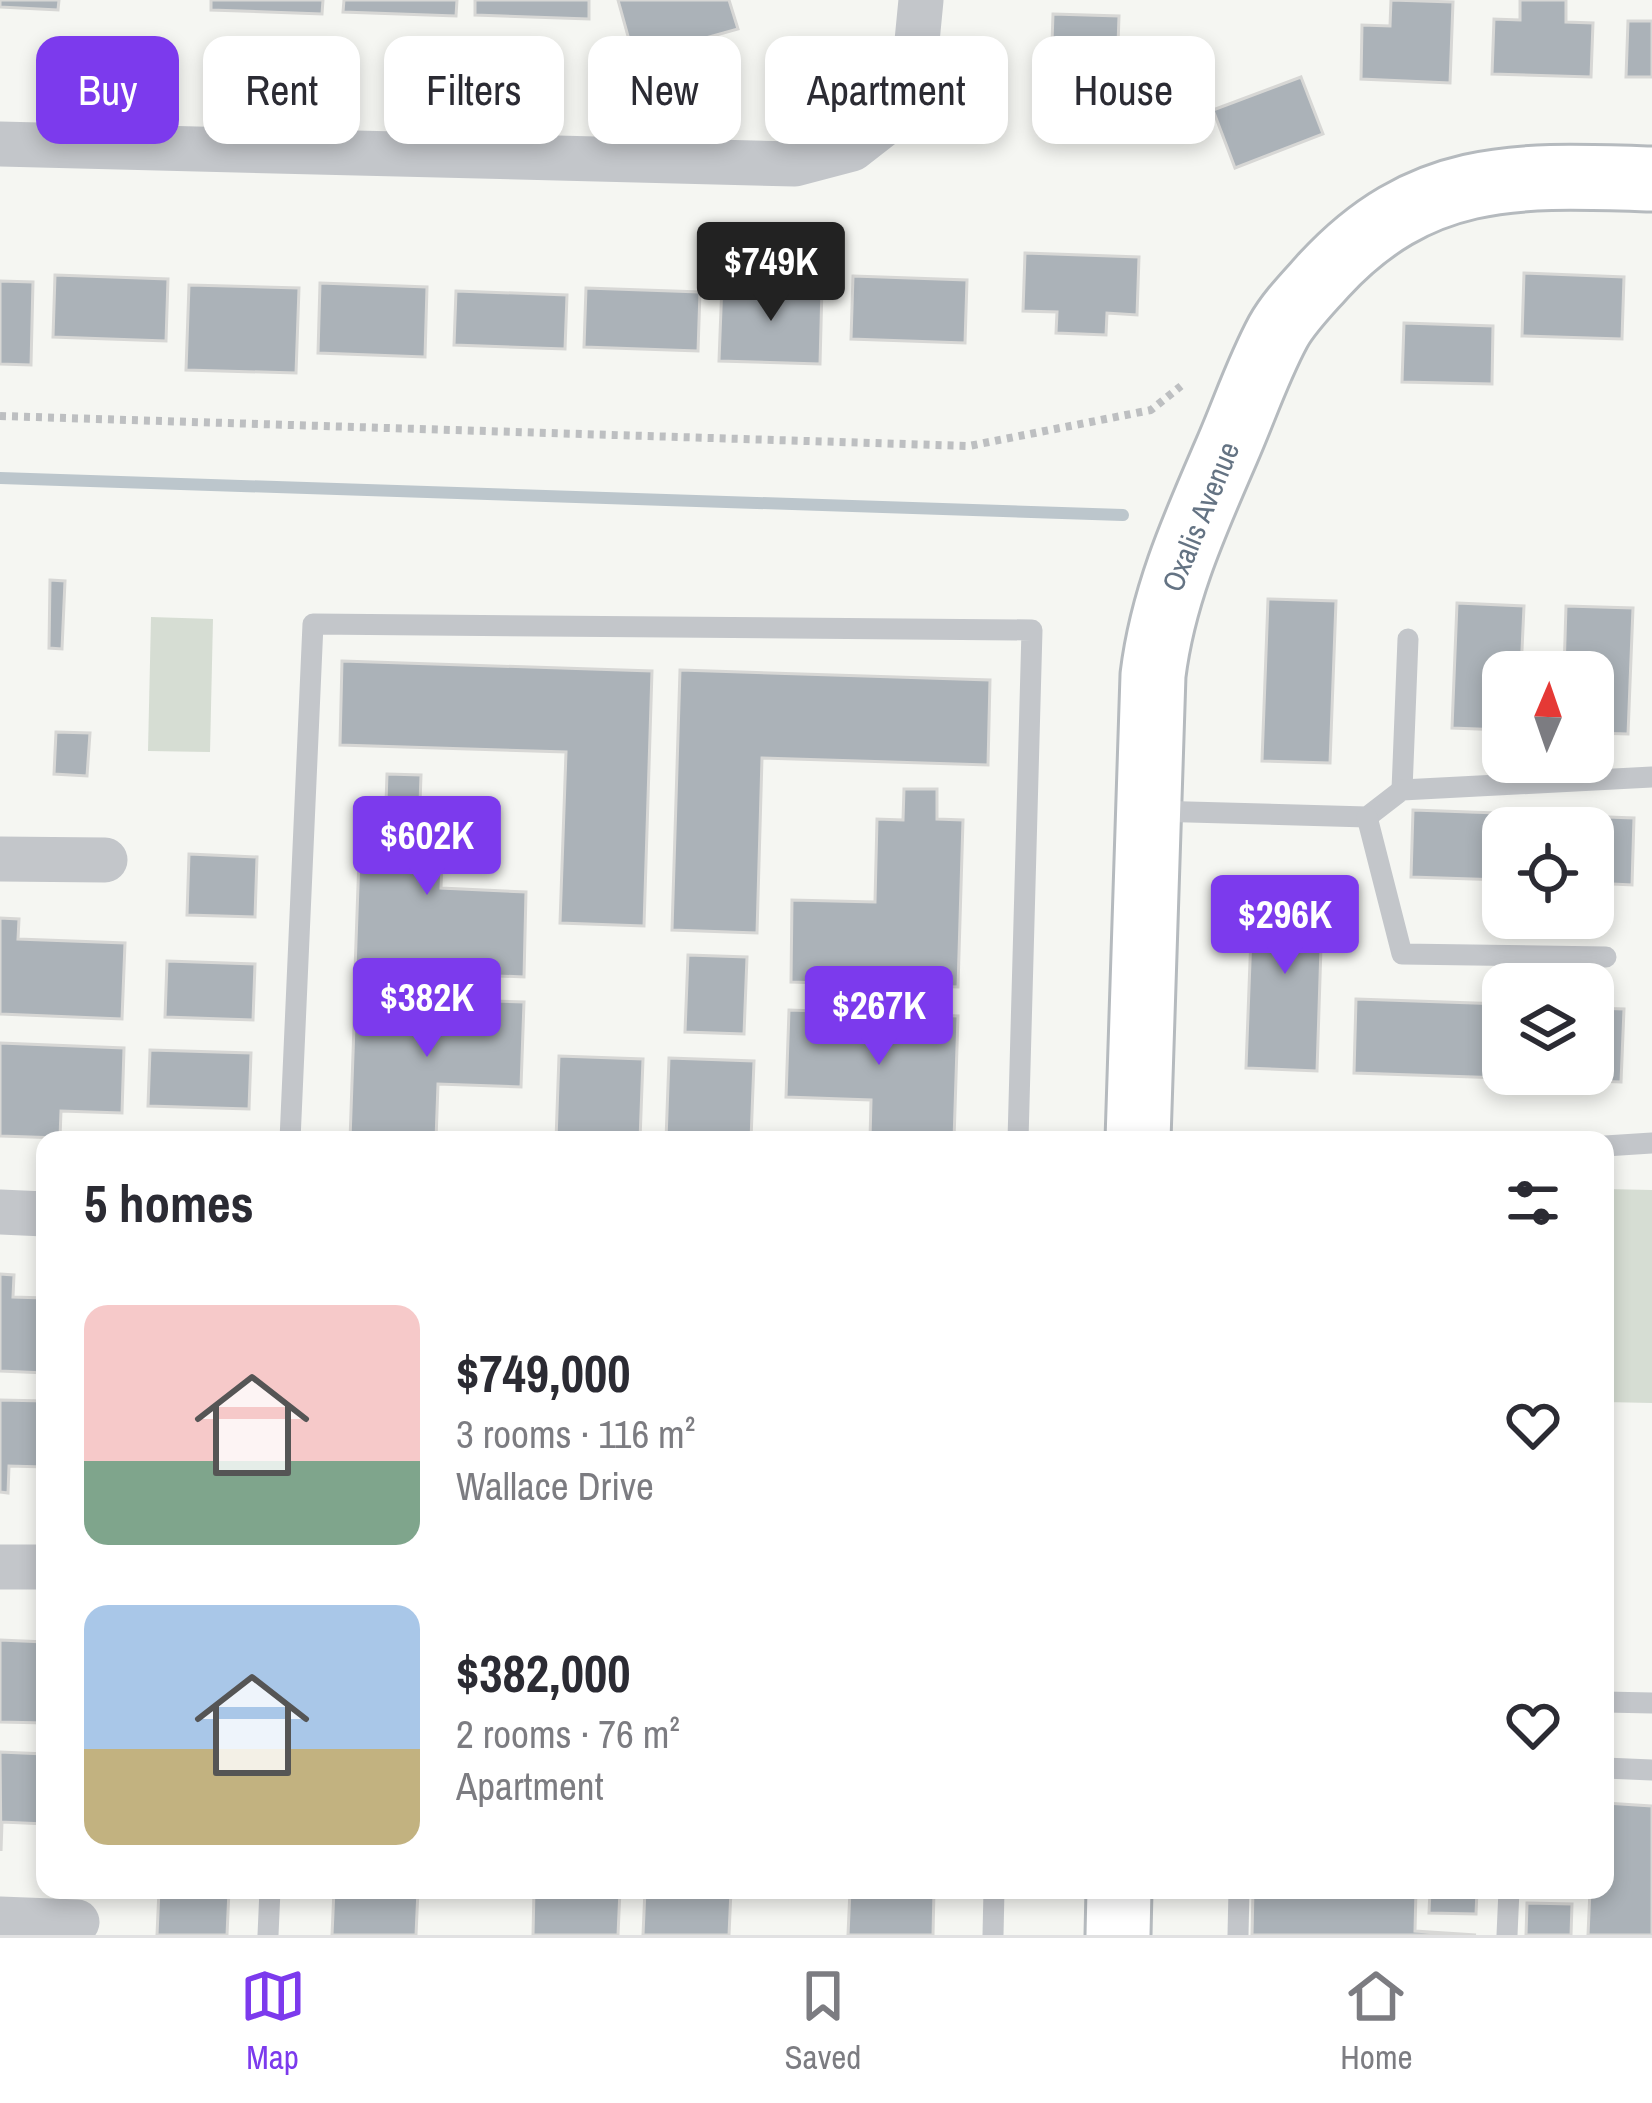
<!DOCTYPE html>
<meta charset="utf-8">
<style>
:root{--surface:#fff;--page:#f7f7f7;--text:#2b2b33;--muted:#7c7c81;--line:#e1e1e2;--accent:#7c3aed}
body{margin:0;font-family:"Archivo Narrow",sans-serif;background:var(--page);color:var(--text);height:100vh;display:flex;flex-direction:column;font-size:45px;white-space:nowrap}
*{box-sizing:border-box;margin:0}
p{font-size:39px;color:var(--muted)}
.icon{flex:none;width:66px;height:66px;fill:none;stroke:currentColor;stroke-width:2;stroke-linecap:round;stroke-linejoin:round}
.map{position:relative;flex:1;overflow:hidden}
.drawer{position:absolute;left:36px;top:1131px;width:1578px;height:768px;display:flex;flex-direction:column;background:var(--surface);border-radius:24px;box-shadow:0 6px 18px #0003}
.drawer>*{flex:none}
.banner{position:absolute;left:36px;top:36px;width:1581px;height:108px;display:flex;gap:24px}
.needle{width:78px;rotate:2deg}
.fabs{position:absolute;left:1482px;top:651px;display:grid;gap:24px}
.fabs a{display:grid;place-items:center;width:132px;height:132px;border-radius:24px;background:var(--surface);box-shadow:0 6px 18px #0003;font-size:60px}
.price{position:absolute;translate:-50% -102px;padding:0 27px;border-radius:12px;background:var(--accent);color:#fff;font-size:39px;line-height:78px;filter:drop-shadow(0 3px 6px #0008)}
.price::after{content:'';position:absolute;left:50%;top:72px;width:36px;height:27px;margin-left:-18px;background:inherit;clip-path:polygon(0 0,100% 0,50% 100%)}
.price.on{background:#222;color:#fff}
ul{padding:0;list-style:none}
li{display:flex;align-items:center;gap:36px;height:300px;padding:0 48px}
li span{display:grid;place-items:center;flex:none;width:336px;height:240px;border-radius:24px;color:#555}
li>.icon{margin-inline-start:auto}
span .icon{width:144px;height:144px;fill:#fffc;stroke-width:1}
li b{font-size:51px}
h2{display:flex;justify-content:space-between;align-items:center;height:144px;padding:0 48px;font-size:51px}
.pill{padding:0 42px;border-radius:24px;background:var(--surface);box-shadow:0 6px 18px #0003;font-size:42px;line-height:108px}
.pill.on{background:var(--accent);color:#fff}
.tabs{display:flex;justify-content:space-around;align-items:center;height:168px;border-top:3px solid var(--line);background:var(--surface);font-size:33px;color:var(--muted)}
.tabs a{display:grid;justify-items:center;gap:6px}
.tabs .on{color:var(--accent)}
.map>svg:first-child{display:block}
.park{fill:#d6ddd3}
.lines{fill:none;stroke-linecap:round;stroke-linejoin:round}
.stream{stroke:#bcc6cc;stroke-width:12}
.building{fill:#abb2b8;stroke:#d7d7d5;stroke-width:3}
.secondary-casing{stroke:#b5babe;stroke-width:69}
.path{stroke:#bdbfc1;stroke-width:8;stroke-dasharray:6 6;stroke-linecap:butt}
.lane{stroke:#c3c6ca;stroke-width:21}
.street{stroke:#c3c6ca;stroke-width:45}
.secondary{stroke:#fff;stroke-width:63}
.labels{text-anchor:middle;stroke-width:12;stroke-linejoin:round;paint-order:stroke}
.street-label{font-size:30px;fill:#647383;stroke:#fff}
</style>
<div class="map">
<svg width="1652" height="1935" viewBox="0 0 1652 1935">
<rect width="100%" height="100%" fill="#f5f6f2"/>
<g class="park">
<path d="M151 617 213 619 210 752 148 751Z"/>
<path d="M1605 1189 1652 1190V1403L1605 1402Z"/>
</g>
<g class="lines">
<path class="stream" d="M0 478 1123 515"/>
</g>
<g class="building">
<path d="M0 0H59L58 10 0 7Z"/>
<path d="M211 0H323L322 14 211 10Z"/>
<path d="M344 0H457L456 16 343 12Z"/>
<path d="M475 0H589V19L475 15Z"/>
<path d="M618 0H729L738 29 634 58Z"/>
<path d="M1391 0 1453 2 1450 83 1361 79 1362 25 1390 26Z"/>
<path d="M1520 0H1566V22L1593 23 1591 77 1492 74 1494 19 1520 20Z"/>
<path d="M1053 14 1119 16 1115 131 1049 129Z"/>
<path d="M1628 21H1652V77H1626Z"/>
<path d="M1301 77 1323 134 1235 168 1213 110Z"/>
<path d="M1025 253 1139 257 1137 315 1107 313 1106 335 1056 333 1057 312 1023 311Z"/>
<path d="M1524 273 1624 277 1622 339 1522 336Z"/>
<path d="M55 275 168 279 166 341 53 337Z"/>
<path d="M853 276 967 280 965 343 851 339Z"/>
<path d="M0 281 33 282 31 365 0 364Z"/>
<path d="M320 283 427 287 425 357 318 353Z"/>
<path d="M722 283 822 287 820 364 719 361Z"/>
<path d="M189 285 299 288 296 373 186 370Z"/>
<path d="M586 288 700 292 698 351 584 347Z"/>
<path d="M456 291 567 295 565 349 454 345Z"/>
<path d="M1404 323 1493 326 1492 384 1402 382Z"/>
<path d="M50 580 65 581 62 649 49 648Z"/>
<path d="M1268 599 1336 601 1330 763 1262 761Z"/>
<path d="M1457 603 1524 606 1521 672H1503V730L1452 728Z"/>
<path d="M1566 606 1633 608 1628 734 1593 733V672H1564Z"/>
<path d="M342 661 652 671 644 926 560 923 566 752 340 745Z"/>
<path d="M680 670 990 680 988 765 762 758 757 933 672 930Z"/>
<path d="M56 732 90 733 87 776 54 774Z"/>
<path d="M387 774 421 775 420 804 444 805 441 888 526 892 524 977 355 970 361 802 386 803Z"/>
<path d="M904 789H937V819L963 820 958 987 791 982 792 900 875 902 877 819 903 820Z"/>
<path d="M1413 810 1634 818 1632 885 1593 883V828H1503V880L1411 877Z"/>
<path d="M189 854 257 857 255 917 187 915Z"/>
<path d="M1253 882 1323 885 1317 1071 1246 1068Z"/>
<path d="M0 918 19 919 18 939 125 943 122 1019 0 1014Z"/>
<path d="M688 955 747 957 744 1034 685 1032Z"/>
<path d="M167 961 255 964 253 1020 165 1017Z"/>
<path d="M355 997 524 1002 521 1087 438 1084 436 1140H350Z"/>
<path d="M1356 999 1503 1004V1074H1593V1008L1624 1009 1621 1082 1354 1073Z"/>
<path d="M789 1010 958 1016 954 1140H870L871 1100 786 1097Z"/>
<path d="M0 1043 124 1048 122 1113 61 1111 60 1138 0 1136Z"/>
<path d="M150 1050 251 1053 249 1109 148 1106Z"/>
<path d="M559 1056 643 1059 640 1140H556Z"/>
<path d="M669 1058 754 1061 751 1140H666Z"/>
<path d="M0 1274 14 1275 13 1297 45 1298V1373L0 1371Z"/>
<path d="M0 1400 45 1401V1467L9 1466 8 1493 0 1492Z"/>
<path d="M0 1640 45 1642V1723L0 1722Z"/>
<path d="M0 1752 45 1754V1824L2 1822 1 1851Z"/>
<path d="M1605 1803 1652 1806V1935H1588L1590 1890H1605Z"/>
<path d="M159 1890H229L227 1935H157Z"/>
<path d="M334 1890H418L416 1935H332Z"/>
<path d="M534 1890H620L618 1935H533Z"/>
<path d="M645 1890H731L729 1935H643Z"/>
<path d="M850 1890H934L933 1935H848Z"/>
<path d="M1253 1890H1416L1415 1931 1476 1935H1252Z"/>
<path d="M1430 1890H1477L1476 1914 1429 1913Z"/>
<path d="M1527 1903 1572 1904 1571 1935H1526Z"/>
</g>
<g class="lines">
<defs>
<g id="secondary">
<path d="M1138 1140 1153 675C1163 594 1195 524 1227 450 1244 411 1258 369 1278 332 1289 312 1308 293 1324 275 1422 169 1518 175 1652 179"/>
<path d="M1118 1935 1119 1890"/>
</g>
</defs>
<use href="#secondary" class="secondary-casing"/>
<path class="path" d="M0 416 969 446 1151 410 1181 386"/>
<g class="lane">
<path d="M1402 790 1408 639"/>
<path d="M1152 811 1367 817 1402 790 1652 777"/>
<path d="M1367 817 1402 954 1606 957"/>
<path d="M290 1140 313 624 1032 630 1018 1140"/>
<path d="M1605 1146 1652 1143"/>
<path d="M1605 1702 1652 1703"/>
<path d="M1605 1768 1652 1770"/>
<path d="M268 1935 270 1890"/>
<path d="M993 1935 994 1890"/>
<path d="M1238 1935 1239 1890"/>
<path d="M1507 1935 1509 1890"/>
</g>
<g class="street">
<path d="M0 144 795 164 852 149 911 103 921 0"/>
<path d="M0 859 105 860"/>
<path d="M0 1212 45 1214"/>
<path d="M0 1567H45"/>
<path d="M0 1919 77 1922"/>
</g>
<use href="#secondary" class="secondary"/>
</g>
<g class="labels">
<g class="street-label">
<text transform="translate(1201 517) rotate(-68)" y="10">Oxalis Avenue</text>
</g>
</g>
</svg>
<div class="fabs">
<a><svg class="needle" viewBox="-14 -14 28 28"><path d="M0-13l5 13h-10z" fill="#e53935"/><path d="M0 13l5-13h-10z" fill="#7c7c81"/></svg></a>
<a><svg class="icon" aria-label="locate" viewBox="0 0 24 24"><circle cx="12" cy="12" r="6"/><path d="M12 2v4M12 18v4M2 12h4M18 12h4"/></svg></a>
<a><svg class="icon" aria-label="layers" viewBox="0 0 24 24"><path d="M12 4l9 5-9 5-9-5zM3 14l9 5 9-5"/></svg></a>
</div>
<b class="price on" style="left:771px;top:324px">$749K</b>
<b class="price" style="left:427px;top:898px">$602K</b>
<b class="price" style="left:1285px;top:977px">$296K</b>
<b class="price" style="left:427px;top:1060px">$382K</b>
<b class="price" style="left:879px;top:1068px">$267K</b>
<div class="banner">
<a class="pill on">Buy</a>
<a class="pill">Rent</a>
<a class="pill">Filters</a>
<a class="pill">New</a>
<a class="pill">Apartment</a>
<a class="pill">House</a>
</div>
<section class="drawer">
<h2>5 homes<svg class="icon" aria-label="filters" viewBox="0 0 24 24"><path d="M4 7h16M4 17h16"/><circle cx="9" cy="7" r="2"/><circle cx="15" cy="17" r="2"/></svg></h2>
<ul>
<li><span style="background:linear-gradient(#f6c9c9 65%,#7fa58c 0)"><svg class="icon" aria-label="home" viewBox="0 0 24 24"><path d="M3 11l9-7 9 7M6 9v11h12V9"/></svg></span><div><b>$749,000</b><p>3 rooms · 116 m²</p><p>Wallace Drive</p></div><svg class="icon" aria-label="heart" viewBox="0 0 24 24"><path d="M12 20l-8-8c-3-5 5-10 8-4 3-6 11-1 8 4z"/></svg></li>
<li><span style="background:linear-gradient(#a9c7e8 60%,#c2b280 0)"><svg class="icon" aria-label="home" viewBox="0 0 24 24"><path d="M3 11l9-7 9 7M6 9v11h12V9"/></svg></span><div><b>$382,000</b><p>2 rooms · 76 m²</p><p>Apartment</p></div><svg class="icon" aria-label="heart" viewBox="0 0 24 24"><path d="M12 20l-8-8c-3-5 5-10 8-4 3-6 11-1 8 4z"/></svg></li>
</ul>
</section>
</div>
<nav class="tabs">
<a class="on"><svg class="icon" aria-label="map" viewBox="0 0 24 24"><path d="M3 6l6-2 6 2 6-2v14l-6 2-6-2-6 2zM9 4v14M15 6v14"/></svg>Map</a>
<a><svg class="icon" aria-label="saved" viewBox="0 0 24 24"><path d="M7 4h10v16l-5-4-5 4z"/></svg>Saved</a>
<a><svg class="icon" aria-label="home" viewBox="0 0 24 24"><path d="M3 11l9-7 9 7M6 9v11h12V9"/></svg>Home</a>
</nav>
